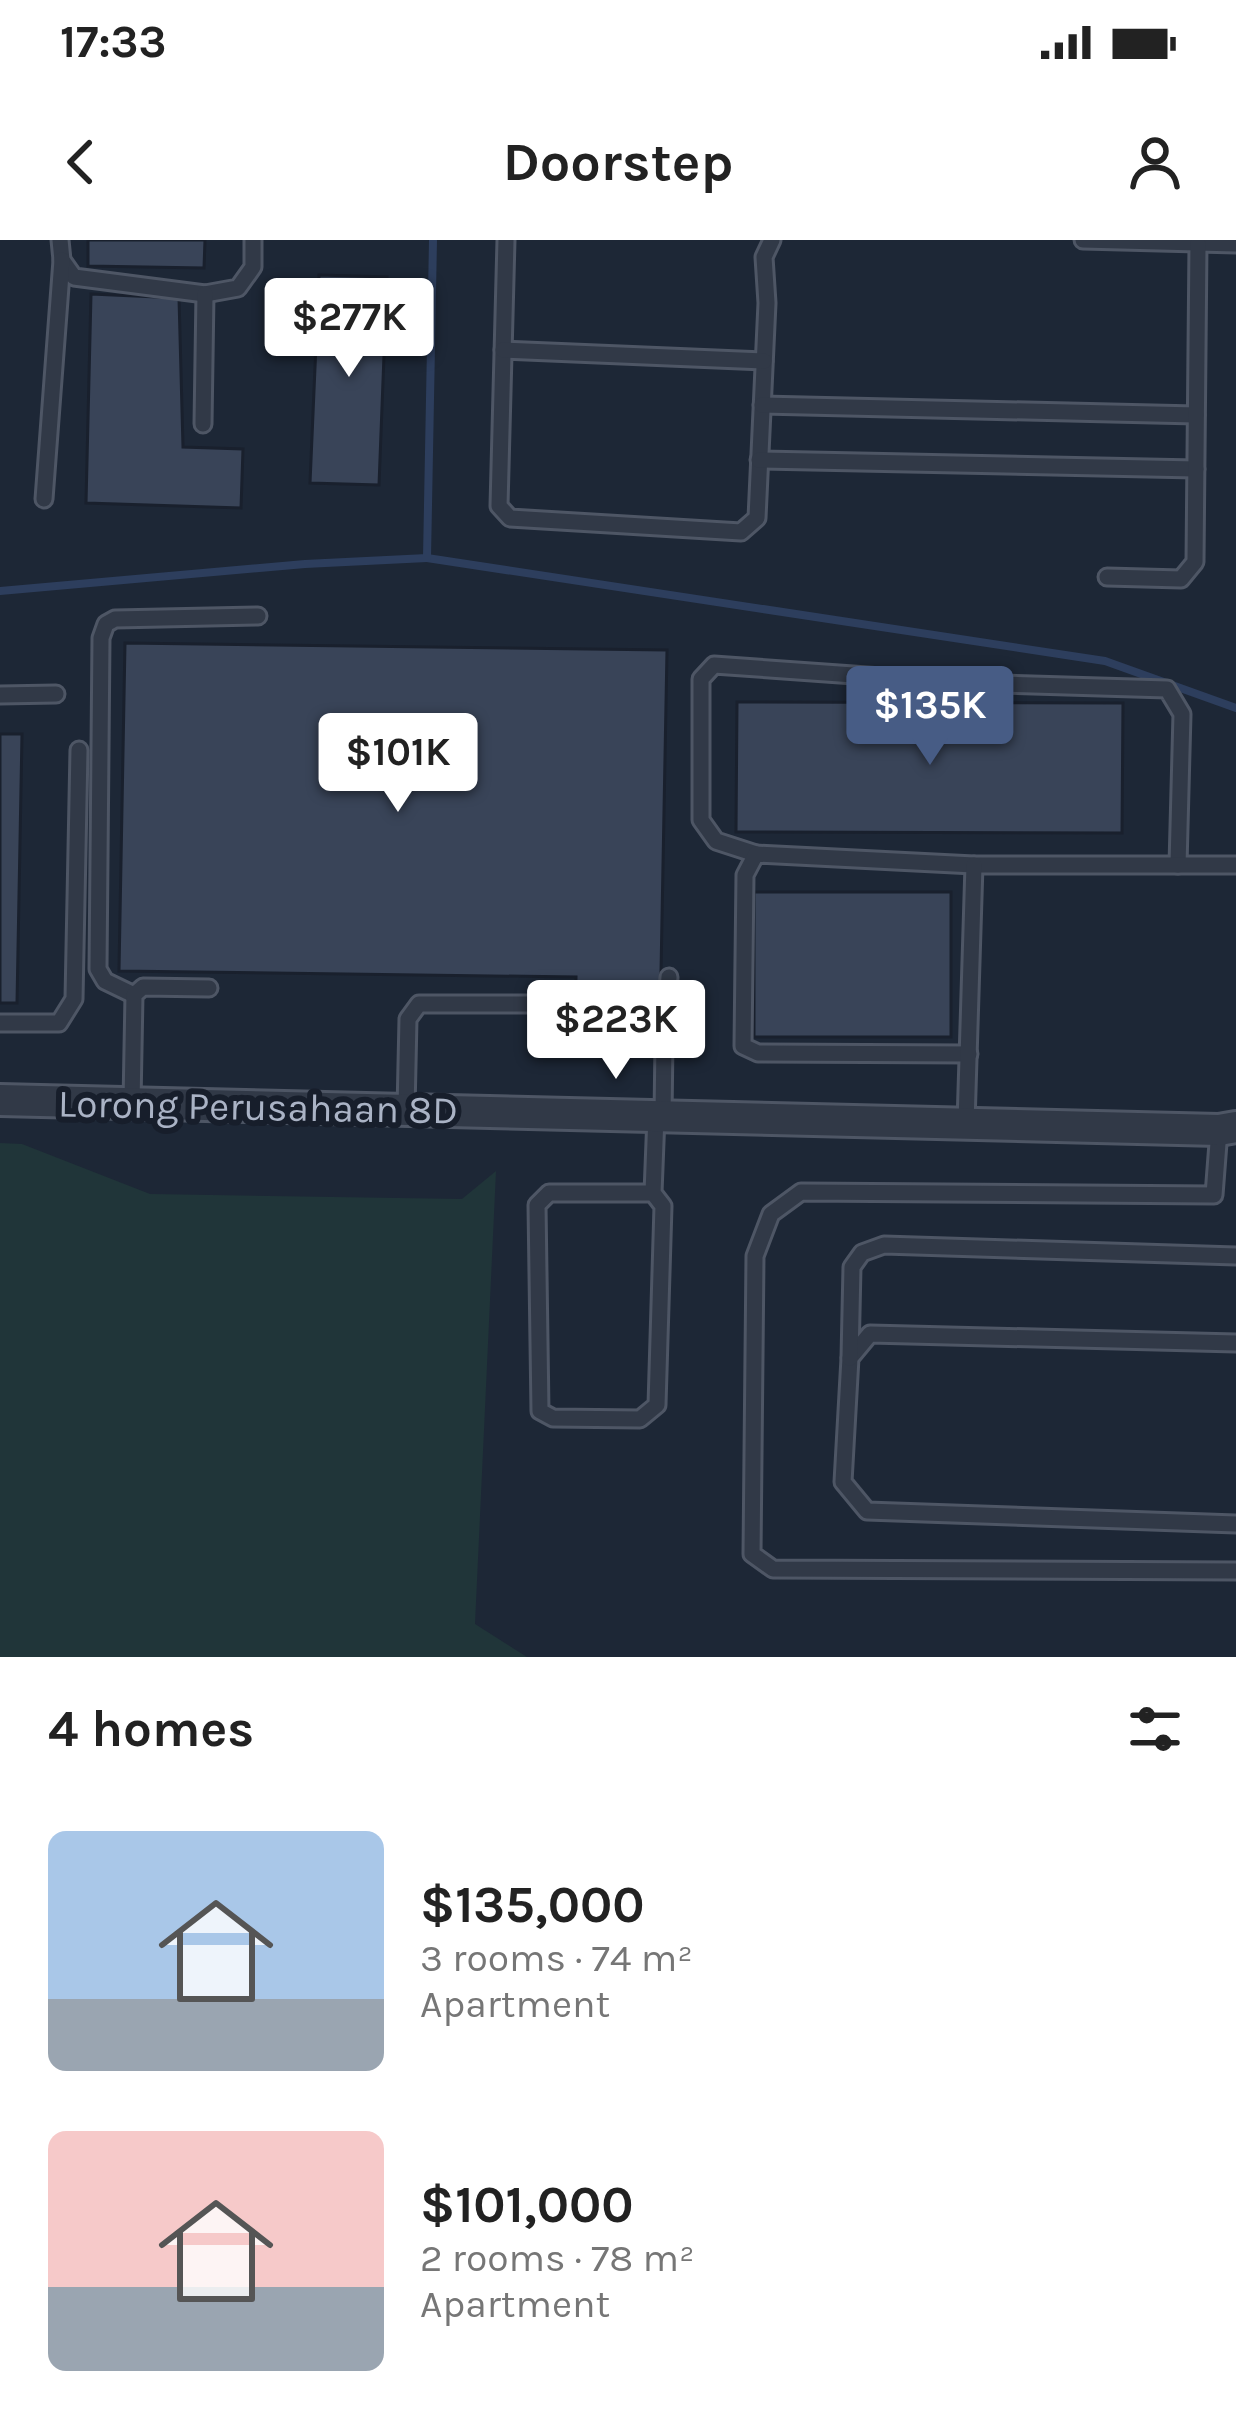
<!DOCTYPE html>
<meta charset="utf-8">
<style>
:root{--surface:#fff;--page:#f2f2f2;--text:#222;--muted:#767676;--accent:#475c85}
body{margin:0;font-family:Karla,sans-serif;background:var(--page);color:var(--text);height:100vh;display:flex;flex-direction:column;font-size:45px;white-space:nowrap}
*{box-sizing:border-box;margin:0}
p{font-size:39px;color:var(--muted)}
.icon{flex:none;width:66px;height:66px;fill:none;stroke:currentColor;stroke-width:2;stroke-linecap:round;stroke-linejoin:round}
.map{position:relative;height:1417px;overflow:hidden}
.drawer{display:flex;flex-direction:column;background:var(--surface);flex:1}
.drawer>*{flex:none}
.price{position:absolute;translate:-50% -102px;padding:0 27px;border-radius:12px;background:#fff;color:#222;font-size:39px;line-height:78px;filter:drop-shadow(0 3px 6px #0008)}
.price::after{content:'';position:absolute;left:50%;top:72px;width:36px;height:27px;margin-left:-18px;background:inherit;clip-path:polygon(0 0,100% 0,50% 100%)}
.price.active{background:var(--accent);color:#fff}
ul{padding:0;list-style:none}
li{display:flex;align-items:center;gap:36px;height:300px;padding:0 48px}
li span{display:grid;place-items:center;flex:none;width:336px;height:240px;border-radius:18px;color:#555}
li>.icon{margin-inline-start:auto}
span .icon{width:144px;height:144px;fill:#fffc;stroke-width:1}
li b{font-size:51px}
h2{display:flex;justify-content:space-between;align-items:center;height:144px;padding:0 48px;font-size:51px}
.status{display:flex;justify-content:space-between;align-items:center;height:84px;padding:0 60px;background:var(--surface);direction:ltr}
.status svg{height:33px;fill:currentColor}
header{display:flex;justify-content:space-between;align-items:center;height:156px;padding:0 48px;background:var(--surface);font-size:54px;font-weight:700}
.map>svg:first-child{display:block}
.green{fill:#203539}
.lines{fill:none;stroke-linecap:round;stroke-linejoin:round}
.stream{stroke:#2d3e5d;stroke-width:8}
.building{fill:#394458;stroke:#19202d;stroke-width:3}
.service-casing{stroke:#4e5665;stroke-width:21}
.minor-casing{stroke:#4e5665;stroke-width:36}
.service{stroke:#313947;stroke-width:15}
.minor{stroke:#313947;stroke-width:30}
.labels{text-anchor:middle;stroke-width:12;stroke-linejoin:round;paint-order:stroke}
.street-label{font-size:39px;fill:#aab3c5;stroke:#171e2b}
</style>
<div class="status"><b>17:33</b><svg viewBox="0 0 49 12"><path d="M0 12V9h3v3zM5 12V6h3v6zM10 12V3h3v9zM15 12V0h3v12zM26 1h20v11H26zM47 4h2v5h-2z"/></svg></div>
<header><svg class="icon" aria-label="back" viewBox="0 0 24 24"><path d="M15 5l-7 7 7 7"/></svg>Doorstep<svg class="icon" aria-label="person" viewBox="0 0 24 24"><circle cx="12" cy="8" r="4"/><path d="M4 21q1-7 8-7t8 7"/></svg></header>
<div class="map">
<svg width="1236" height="1417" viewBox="0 0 1236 1417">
<rect width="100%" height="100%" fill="#1d2736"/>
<path class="green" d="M0 903 22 904 150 954 462 959 496 931 475 1384 527 1417H0Z"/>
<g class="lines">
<g class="stream">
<path d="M427 318 1105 421 1236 468"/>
<path d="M0 351 305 324 427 318 433 0"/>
</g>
</g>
<g class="building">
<path d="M88 0H205L204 28 88 26Z"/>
<path d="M319 35 387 37 379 245 310 243Z"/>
<path d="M91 54 179 58 183 207 243 209 241 268 86 263Z"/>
<path d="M125 403 667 410 660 786 575 785 576 737 119 731Z"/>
<path d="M737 462 1123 463 1122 593 736 592Z"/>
<path d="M0 494H22L17 763H0Z"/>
<rect x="754" y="652" width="197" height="145"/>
</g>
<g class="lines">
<defs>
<g id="service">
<path d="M60 0 62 20 74 37 205 54 238 48 253 27V0"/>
<path d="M506 0 499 266 510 278 741 292 757 278 767 63 764 17 772 0"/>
<path d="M1083 0 1236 4"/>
<path d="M503 110 764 121"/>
<path d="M762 165 1196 175"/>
<path d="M203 184 205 54"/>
<path d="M759 220 1196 229"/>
<path d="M44 259 62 20"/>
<path d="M1107 337 1181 339 1195 322 1198 4"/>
<path d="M0 455 56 454"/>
<path d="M756 614 716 601 701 580V439L714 425 966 443 1167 449 1182 474 1178 625"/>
<path d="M134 755 105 741 98 729 101 398 106 384 115 379 258 376"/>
<path d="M0 783H59L74 759 79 510"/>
<path d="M562 798 664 802"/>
<path d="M969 814 758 813 743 806 745 635 756 614 974 625H1236"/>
<path d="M132 863 134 755 143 747 209 748"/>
<path d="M406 870 408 779 419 764H530"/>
<path d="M663 876 664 802 669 737"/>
<path d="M966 883 974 625"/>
<path d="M1219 890 1214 955 801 952 771 974 755 1016 752 1314 773 1329 1236 1331"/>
<path d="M653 953H549L537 965 540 1171 553 1178 640 1179 657 1165 663 966 653 953 656 876"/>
<path d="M1236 1103 870 1094 850 1118 843 1242 867 1271 1236 1284"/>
<path d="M850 1118 852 1027 862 1013 884 1005 1236 1016"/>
</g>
<path id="minor" d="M0 860 1219 890 1236 887"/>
</defs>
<use href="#service" class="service-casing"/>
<use href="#minor" class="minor-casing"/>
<use href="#service" class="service"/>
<use href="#minor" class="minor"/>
</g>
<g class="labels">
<g class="street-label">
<text transform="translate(258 866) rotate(1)" y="14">Lorong Perusahaan 8D</text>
</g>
</g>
</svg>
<b class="price" style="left:349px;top:140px">$277K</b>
<b class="price active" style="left:930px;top:528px">$135K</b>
<b class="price" style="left:398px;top:575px">$101K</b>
<b class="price" style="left:616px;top:842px">$223K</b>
</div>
<section class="drawer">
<h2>4 homes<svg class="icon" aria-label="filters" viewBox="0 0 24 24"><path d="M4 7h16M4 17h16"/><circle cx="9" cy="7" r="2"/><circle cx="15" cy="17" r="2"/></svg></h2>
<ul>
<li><span style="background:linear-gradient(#a9c7e8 70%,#9aa5b1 0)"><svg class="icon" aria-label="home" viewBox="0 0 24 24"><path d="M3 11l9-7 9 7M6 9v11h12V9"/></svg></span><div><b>$135,000</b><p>3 rooms · 74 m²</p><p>Apartment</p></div></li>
<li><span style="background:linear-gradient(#f6c9c9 65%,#9aa5b1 0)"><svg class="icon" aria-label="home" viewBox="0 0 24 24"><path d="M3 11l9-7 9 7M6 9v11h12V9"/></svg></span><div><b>$101,000</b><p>2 rooms · 78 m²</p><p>Apartment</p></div></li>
</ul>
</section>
